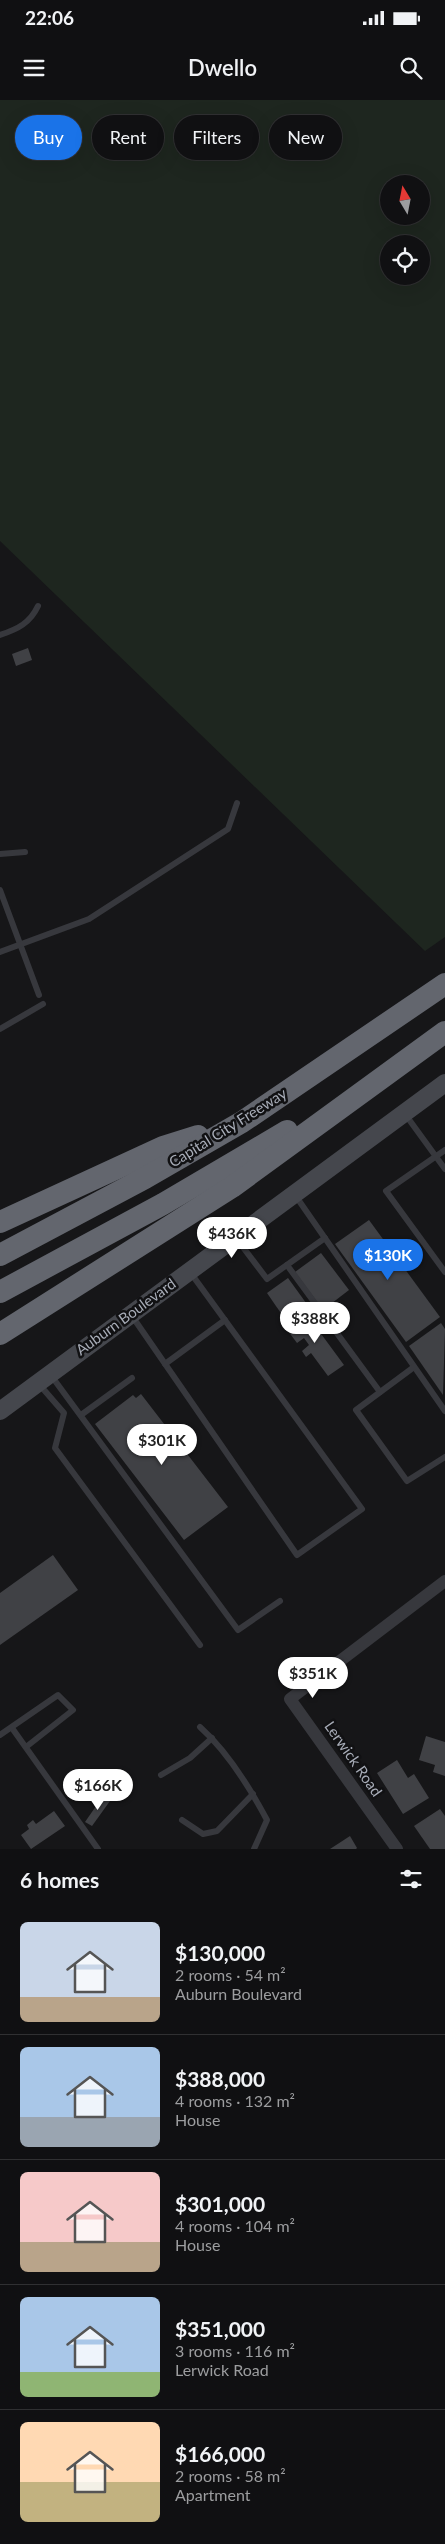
<!DOCTYPE html>
<meta charset="utf-8">
<style>
:root{--surface:#101012;--page:#19191b;--text:#f1f3f6;--muted:#9c9d9f;--line:#303032;--accent:#1a73e8}
body{margin:0;font-family:Lato,sans-serif;background:var(--page);color:var(--text);height:100vh;display:flex;flex-direction:column;font-size:19px;white-space:nowrap}
*{box-sizing:border-box;margin:0}
p{font-size:16px;color:var(--muted)}
.icon{flex:none;width:28px;height:28px;fill:none;stroke:currentColor;stroke-width:2;stroke-linecap:round;stroke-linejoin:round}
.map{position:relative;height:1749px;overflow:hidden}
.side{display:flex;flex-direction:column;background:var(--surface);flex:1}
.side>*{flex:none}
.top-card{position:absolute;left:15px;top:15px;width:415px;height:45px;display:flex;gap:10px}
.needle{width:32px;rotate:350deg}
.controls{position:absolute;left:380px;top:75px;display:grid;gap:10px}
.controls a{display:grid;place-items:center;width:50px;height:50px;border-radius:50%;background:var(--surface);box-shadow:0 5px 20px #0002,0 0 0 1px var(--line);font-size:25px}
.price{position:absolute;translate:-50% -42px;padding:0 11px;border-radius:18px;background:#fff;color:#222;font-size:16px;line-height:32px;filter:drop-shadow(0 1px 2px #0008)}
.price::after{content:'';position:absolute;left:50%;top:30px;width:15px;height:11px;margin-left:-8px;background:inherit;clip-path:polygon(0 0,100% 0,50% 100%)}
.price.current{background:var(--accent);color:#fff}
ul{padding:0;list-style:none}
li{display:flex;align-items:center;gap:15px;height:125px;padding:0 20px}
li+li{border-top:1px solid var(--line)}
li span{display:grid;place-items:center;flex:none;width:140px;height:100px;border-radius:8px;color:#555}
li>.icon{margin-inline-start:auto}
span .icon{width:60px;height:60px;fill:#fffc;stroke-width:1}
li b{font-size:21px}
h2{display:flex;justify-content:space-between;align-items:center;height:60px;padding:0 20px;font-size:21px}
.pill{padding:0 18px;border-radius:22px;background:var(--surface);box-shadow:0 5px 20px #0002,0 0 0 1px var(--line);font-size:18px;line-height:45px}
.pill.current{background:var(--accent);color:#fff}
.status{display:flex;justify-content:space-between;align-items:center;height:35px;padding:0 25px;background:var(--surface);direction:ltr}
.status svg{height:14px;fill:currentColor}
header{display:flex;justify-content:space-between;align-items:center;height:65px;padding:0 20px;background:var(--surface);font-size:22px;font-weight:600}
.map>svg:first-child{display:block}
.green{fill:#1e261f;fill-rule:evenodd}
.building{fill:#404145}
.lines{fill:none;stroke-linecap:round;stroke-linejoin:round}
.lane{stroke:#37383d;stroke-width:6}
.street{stroke:#37383d;stroke-width:12}
.secondary{stroke:#45474d;stroke-width:18}
.highway{stroke:#63666e;stroke-width:22}
.labels{text-anchor:middle;stroke-width:5;stroke-linejoin:round;paint-order:stroke}
.street-label{font-size:15px;fill:#a8adb8;stroke:#111113}
</style>
<div class="status"><b>22:06</b><svg viewBox="0 0 49 12"><path d="M0 12V9h3v3zM5 12V6h3v6zM10 12V3h3v9zM15 12V0h3v12zM26 1h20v11H26zM47 4h2v5h-2z"/></svg></div>
<header><svg class="icon" aria-label="menu" viewBox="0 0 24 24"><path d="M4 6h16M4 12h16M4 18h16"/></svg>Dwello<svg class="icon" aria-label="search" viewBox="0 0 24 24"><circle cx="10" cy="10" r="6"/><path d="M15 15l6 6"/></svg></header>
<div class="map">
<svg width="445" height="1749" viewBox="0 0 445 1749">
<rect width="100%" height="100%" fill="#161618"/>
<path class="green" d="M0 0H445V837L425 851 0 441ZM389 84H421V116H389ZM389 144H421V176H389Z"/>
<g class="building">
<path d="M28 548 32 560 16 566 12 554Z"/>
<path d="M369 1120 440 1217 406 1242 335 1144Z"/>
<path d="M321 1153 349 1190 323 1210 295 1172Z"/>
<path d="M288 1178 309 1207 287 1222 267 1193Z"/>
<path d="M305 1212 344 1265 328 1276 311 1253 306 1257 302 1251 309 1245 304 1238 297 1243 285 1227Z"/>
<path d="M441 1223 445 1229 443 1295 409 1246Z"/>
<path d="M141 1294 228 1407 184 1440 95 1324 133 1295 136 1298Z"/>
<path d="M53 1455 78 1490 0 1545V1493Z"/>
<path d="M426 1636 445 1642V1676L433 1672 435 1665 419 1660Z"/>
<path d="M397 1660 408 1678 414 1674 429 1698 403 1714 377 1673Z"/>
<path d="M103 1696 110 1701 92 1726 85 1722Z"/>
<path d="M440 1709 445 1716V1749H430L414 1726Z"/>
<path d="M54 1711 65 1726 31 1749 21 1735 29 1729 27 1725 33 1720 36 1724Z"/>
<path d="M350 1736 357 1748 356 1749H330Z"/>
</g>
<g class="lines">
<g class="lane">
<path d="M0 535C18 529 30 523 38 506"/>
<path d="M0 754 25 752"/>
<path d="M0 790 39 895"/>
<path d="M0 852 89 819 228 729 237 703"/>
<path d="M0 929 43 904"/>
<path d="M405 1014 445 1069"/>
<path d="M445 1050 386 1091 445 1172"/>
<path d="M295 1095 445 1311"/>
<path d="M236 1138 267 1179 325 1138"/>
<path d="M287 1165 380 1292"/>
<path d="M132 1216 297 1455 362 1409 190 1172"/>
<path d="M165 1264 225 1220"/>
<path d="M414 1267 356 1310 407 1381 445 1357"/>
<path d="M50 1274 238 1530 280 1501"/>
<path d="M38 1283 64 1313 55 1348 200 1545"/>
<path d="M81 1315 132 1278"/>
<path d="M200 1627C228 1652 250 1688 267 1720L254 1749"/>
<path d="M12 1628 98 1749"/>
<path d="M0 1635 58 1595 73 1610 26 1647"/>
<path d="M161 1675 190 1658 212 1638"/>
<path d="M182 1720 203 1734 217 1731 253 1694"/>
</g>
<path class="street" d="M397 1749 290 1599 445 1481"/>
<path class="secondary" d="M0 1311 445 983"/>
<g class="highway">
<path d="M0 1122 163 1047 198 1036"/>
<path d="M0 1155 145 1078 242 1022 445 884"/>
<path d="M0 1192 163 1104 287 1031"/>
<path d="M0 1234 232 1087 445 932"/>
</g>
</g>
<g class="labels">
<g class="street-label">
<text transform="translate(228 1028) rotate(-32)" y="5">Capital City Freeway</text>
<text transform="translate(126 1217) rotate(-36)" y="5">Auburn Boulevard</text>
<text transform="translate(353 1659) rotate(55)" y="5">Lerwick Road</text>
</g>
</g>
</svg>
<div class="controls">
<a><svg class="needle" viewBox="-14 -14 28 28"><path d="M0-13l5 13h-10z" fill="#e53935"/><path d="M0 13l5-13h-10z" fill="#9c9d9f"/></svg></a>
<a><svg class="icon" aria-label="locate" viewBox="0 0 24 24"><circle cx="12" cy="12" r="6"/><path d="M12 2v4M12 18v4M2 12h4M18 12h4"/></svg></a>
</div>
<b class="price" style="left:232px;top:1159px">$436K</b>
<b class="price current" style="left:388px;top:1181px">$130K</b>
<b class="price" style="left:315px;top:1244px">$388K</b>
<b class="price" style="left:162px;top:1366px">$301K</b>
<b class="price" style="left:313px;top:1599px">$351K</b>
<b class="price" style="left:98px;top:1711px">$166K</b>
<div class="top-card">
<a class="pill current">Buy</a>
<a class="pill">Rent</a>
<a class="pill">Filters</a>
<a class="pill">New</a>
</div>
</div>
<section class="side">
<h2>6 homes<svg class="icon" aria-label="filters" viewBox="0 0 24 24"><path d="M4 7h16M4 17h16"/><circle cx="9" cy="7" r="2"/><circle cx="15" cy="17" r="2"/></svg></h2>
<ul>
<li><span style="background:linear-gradient(#c9d6e8 75%,#b9a48a 0)"><svg class="icon" aria-label="home" viewBox="0 0 24 24"><path d="M3 11l9-7 9 7M6 9v11h12V9"/></svg></span><div><b>$130,000</b><p>2 rooms · 54 m²</p><p>Auburn Boulevard</p></div></li>
<li><span style="background:linear-gradient(#a9c7e8 70%,#9aa5b1 0)"><svg class="icon" aria-label="home" viewBox="0 0 24 24"><path d="M3 11l9-7 9 7M6 9v11h12V9"/></svg></span><div><b>$388,000</b><p>4 rooms · 132 m²</p><p>House</p></div></li>
<li><span style="background:linear-gradient(#f6c9c9 70%,#b9a48a 0)"><svg class="icon" aria-label="home" viewBox="0 0 24 24"><path d="M3 11l9-7 9 7M6 9v11h12V9"/></svg></span><div><b>$301,000</b><p>4 rooms · 104 m²</p><p>House</p></div></li>
<li><span style="background:linear-gradient(#a9c7e8 75%,#8fb573 0)"><svg class="icon" aria-label="home" viewBox="0 0 24 24"><path d="M3 11l9-7 9 7M6 9v11h12V9"/></svg></span><div><b>$351,000</b><p>3 rooms · 116 m²</p><p>Lerwick Road</p></div></li>
<li><span style="background:linear-gradient(#ffd9b3 60%,#c2b280 0)"><svg class="icon" aria-label="home" viewBox="0 0 24 24"><path d="M3 11l9-7 9 7M6 9v11h12V9"/></svg></span><div><b>$166,000</b><p>2 rooms · 58 m²</p><p>Apartment</p></div></li>
</ul>
</section>
